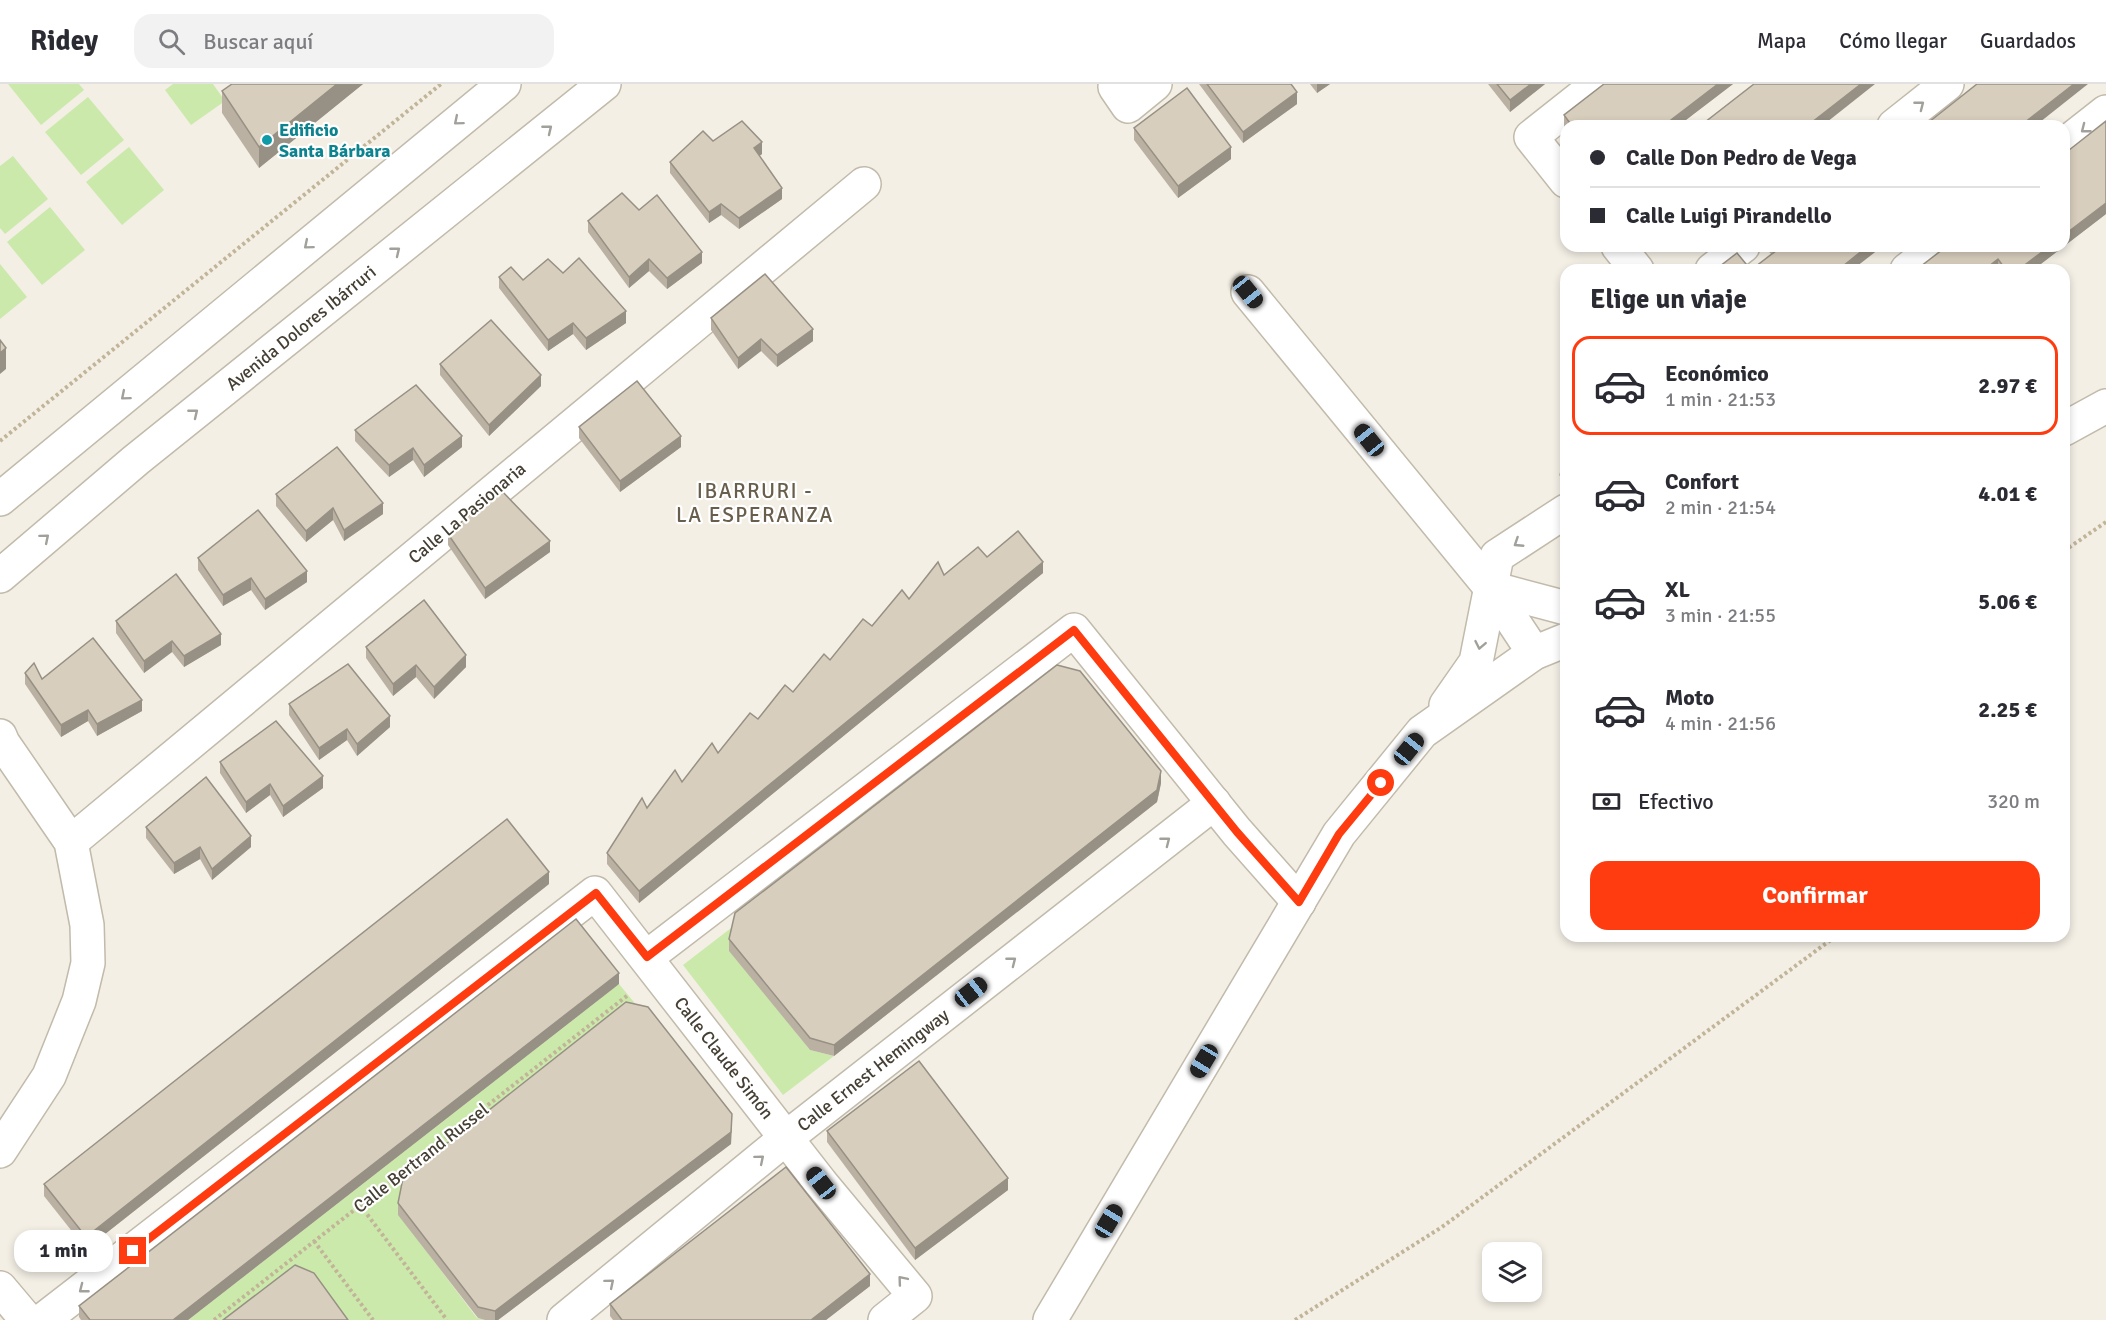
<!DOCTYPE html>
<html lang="es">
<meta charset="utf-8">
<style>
body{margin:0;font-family:Signika,sans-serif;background:#f2f2f3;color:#2b2b33;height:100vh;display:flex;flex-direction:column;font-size:22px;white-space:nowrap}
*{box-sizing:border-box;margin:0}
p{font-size:20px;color:#7c7c81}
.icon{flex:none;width:33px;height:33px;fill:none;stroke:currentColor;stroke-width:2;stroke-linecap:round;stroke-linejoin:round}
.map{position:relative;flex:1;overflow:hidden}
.details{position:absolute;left:1560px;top:180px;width:510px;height:678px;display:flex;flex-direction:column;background:#fff;border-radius:18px;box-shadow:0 3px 9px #0003}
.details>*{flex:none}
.hud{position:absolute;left:1560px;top:36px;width:510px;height:132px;border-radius:18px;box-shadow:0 3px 9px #0003;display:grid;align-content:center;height:132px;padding:0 30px;background:#fff}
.tools{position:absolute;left:1482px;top:1158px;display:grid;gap:12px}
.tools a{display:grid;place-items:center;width:60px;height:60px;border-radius:12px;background:#fff;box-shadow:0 3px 9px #0003;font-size:30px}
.end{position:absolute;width:27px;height:27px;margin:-14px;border:8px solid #ff3b10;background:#fff;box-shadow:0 0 0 3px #fff}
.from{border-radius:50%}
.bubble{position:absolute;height:42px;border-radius:18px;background:#fff;box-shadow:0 3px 9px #0003;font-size:20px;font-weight:700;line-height:42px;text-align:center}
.car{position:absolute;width:18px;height:36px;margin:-18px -9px;border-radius:8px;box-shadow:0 0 4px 2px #0007;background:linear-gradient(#222 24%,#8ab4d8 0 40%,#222 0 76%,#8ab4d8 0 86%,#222 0)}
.hud b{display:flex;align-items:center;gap:21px;height:57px;font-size:22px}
.hud b+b{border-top:2px solid #e1e1e2}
.hud i{width:15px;height:15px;background:#2b2b33}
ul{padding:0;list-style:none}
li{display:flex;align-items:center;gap:18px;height:99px;margin:0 12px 9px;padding:0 18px;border:3px solid transparent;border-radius:18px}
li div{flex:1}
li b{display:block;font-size:22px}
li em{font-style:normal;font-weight:700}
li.active{border-color:#ff3b10}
li>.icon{width:54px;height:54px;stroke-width:1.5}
h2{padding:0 30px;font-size:27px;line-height:72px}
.pay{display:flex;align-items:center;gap:15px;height:66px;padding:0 30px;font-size:22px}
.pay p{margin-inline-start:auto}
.action{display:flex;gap:12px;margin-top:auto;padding:12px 30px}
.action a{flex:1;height:69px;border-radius:18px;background:#ff3b10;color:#fff;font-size:24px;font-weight:700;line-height:69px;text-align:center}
header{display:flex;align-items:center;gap:36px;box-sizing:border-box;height:84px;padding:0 30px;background:#fff;border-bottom:2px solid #e1e1e2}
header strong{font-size:28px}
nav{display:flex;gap:33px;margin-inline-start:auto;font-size:21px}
.search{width:420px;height:54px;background:#f2f2f3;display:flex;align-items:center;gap:15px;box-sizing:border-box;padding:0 21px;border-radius:18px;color:#7c7c81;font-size:22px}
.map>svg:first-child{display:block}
</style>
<header>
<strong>Ridey</strong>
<div class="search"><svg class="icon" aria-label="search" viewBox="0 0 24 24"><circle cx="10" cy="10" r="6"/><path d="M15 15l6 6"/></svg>Buscar aquí</div>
<nav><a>Mapa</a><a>Cómo llegar</a><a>Guardados</a></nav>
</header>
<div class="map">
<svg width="2106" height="1236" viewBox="0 0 2106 1236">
<rect width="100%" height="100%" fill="#f3efe5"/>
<g fill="#cce9ac">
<path d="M8,0H79L84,6L41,41Z"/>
<path d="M173,0H213L225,17L191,41L165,6Z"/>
<path d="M88,13L124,56L81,91L45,48Z"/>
<path d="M129,63L164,106L122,141L86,98Z"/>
<path d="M13,72L48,115L5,150L0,144V82Z"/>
<path d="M50,123L85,166L42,201L7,158Z"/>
<path d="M0,180L27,213L0,235Z"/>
<path d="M735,841L730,867L810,966L834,972L783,1011L683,881Z"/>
<path d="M619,900L648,935L403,1106L399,1131L477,1234L485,1236H188Z"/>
</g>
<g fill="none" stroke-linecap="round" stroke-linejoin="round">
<g stroke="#c2baaa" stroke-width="36">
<g id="minor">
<path d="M1119,0L1115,3L1128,22L1155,0"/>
<path d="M1894,42L1947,0"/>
<path d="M2064,61L2106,28"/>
<path d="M1566,97L1531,53L1598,0"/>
<path d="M1618,162L1637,186"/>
<path d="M1712,186L1743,162"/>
<path d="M1907,186L1937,162"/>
<path d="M1248,208L1491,504L1534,569"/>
<path d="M2064,345L2106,322"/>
<path d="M0,415L504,0"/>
<path d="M0,492L136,376L604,0"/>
<path d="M1491,504L1566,524"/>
<path d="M1446,621L1476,578L1497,472L1566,427"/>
<path d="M0,652L3,659L71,758L87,841L88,879L79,917L49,992L0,1067"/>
<path d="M71,758L864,100"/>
<path d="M647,873L1074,546L1237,748L1299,818"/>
<path d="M0,1204L27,1236"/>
<path d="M43,1236L595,809L821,1099L915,1212L885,1236"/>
<path d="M564,1236L786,1054L1214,719"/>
<path d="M1050,1236L1339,750L1422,648L1534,569L1566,556"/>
</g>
</g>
<g stroke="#c1b498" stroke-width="4" stroke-dasharray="3 3" stroke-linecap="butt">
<path d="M0,357L441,0"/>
<path d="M1561,392L1566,373"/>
<path d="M2064,467L2106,438"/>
<path d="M360,1121L447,1236"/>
<path d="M314,1157L373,1236"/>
<path d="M214,1236L628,911"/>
<path d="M1295,1236L1442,1143L1836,852"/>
</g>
<use href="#minor" stroke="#fff" stroke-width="33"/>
</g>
<g fill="#bab1a3">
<path d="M363,0L259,84L222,29V7Z"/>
<path d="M1199,0H1291L1297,20L1243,59Z"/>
<path d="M1310,0H1330L1317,9Z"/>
<path d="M1488,0H1545L1510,28Z"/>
<path d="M1604,0H1733L1678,42H1566V45L1564,42V31Z"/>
<path d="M1134,44L1231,75L1178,114L1134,56Z"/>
<path d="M713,57L762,70L759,72L782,115L739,145L721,131L709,139L670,89V78Z"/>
<path d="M639,126L702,179L667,205L649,187L629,204L588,148V137Z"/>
<path d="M2106,130L2033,186H1916Z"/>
<path d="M1656,162H1669L1661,168Z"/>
<path d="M1764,162H1883L1771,170Z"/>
<path d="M563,189L626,239L586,266L573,250L548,267L499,204V193L523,196Z"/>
<path d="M711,234L813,257L777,283L761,267L738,285L711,246Z"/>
<path d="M440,280L541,302L489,352L440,291Z"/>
<path d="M579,343L681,363L620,408L579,354Z"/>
<path d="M355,346L462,363L424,393L413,376L389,393L355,357Z"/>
<path d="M276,410L383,430L344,457L333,436L306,458L276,422Z"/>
<path d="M448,450L550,468L485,515L448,461Z"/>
<path d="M987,473L1043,489L639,819L607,780V769L647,724L682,698L718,669L758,635L793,608L830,576L909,515L944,491Z"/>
<path d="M198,474L307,498L265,526L251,506L223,522L198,486Z"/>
<path d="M116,537L221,561L184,583L172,568L144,589L116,549Z"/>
<path d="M366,563L466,583L434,615L416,593L393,612L366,574Z"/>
<path d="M25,589L42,595L142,627L97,652L88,637L61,653L25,600Z"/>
<path d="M289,620L390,643L357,672L347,656L319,676L289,631Z"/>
<path d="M220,678L323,704L283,733L270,711L246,729L220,689Z"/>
<path d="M1161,699L1157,718L834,972L810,966L729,867V855Z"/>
<path d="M146,743L251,763L212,796L200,775L174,790L146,754Z"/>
<path d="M549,800L86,1165L44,1112V1100Z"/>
<path d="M619,900L188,1236H81L79,1233V1222Z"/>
<path d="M732,1042L731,1060L498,1236H485L478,1234L398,1131V1119Z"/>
<path d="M827,1047L1008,1106L915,1176L827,1058Z"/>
<path d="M870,1202L826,1236H613L610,1232V1220Z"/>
</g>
<g fill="#979084">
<path d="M337,0H363L259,84V63Z"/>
<path d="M1317,0H1330L1317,9Z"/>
<path d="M1531,0H1545L1510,28V16Z"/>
<path d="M1718,0H1733L1678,42H1663Z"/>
<path d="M1861,0H1875L1822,42H1807Z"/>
<path d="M2074,0H2088L2035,42H2020Z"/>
<path d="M1297,8V20L1243,59V48Z"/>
<path d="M762,58V70L754,76V64Z"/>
<path d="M1231,63V75L1178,114V102Z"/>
<path d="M782,104V115L739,145V134Z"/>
<path d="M2106,119V130L2033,186H2018L2050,162H2064V151Z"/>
<path d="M721,120V131L709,139V128Z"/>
<path d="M1661,162H1669L1661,168Z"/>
<path d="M1868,162H1883L1852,186H1838Z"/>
<path d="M702,168V179L667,205V194Z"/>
<path d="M649,175V187L629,204V193Z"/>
<path d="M1998,175V186H1984Z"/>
<path d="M626,227V239L586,266V254Z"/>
<path d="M573,239V250L548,267V256Z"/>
<path d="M813,245V257L777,283V271Z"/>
<path d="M761,255V267L738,285V274Z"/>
<path d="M6,264V285L0,290V269Z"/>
<path d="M541,291V302L489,352V341Z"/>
<path d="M462,352V363L424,393V381Z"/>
<path d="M681,352V363L620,408V397Z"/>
<path d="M413,364V376L389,393V381Z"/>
<path d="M383,419V430L344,457V446Z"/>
<path d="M333,424V436L306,458V447Z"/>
<path d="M550,457V468L485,515V504Z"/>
<path d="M1043,478V489L639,819V807Z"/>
<path d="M307,487V498L265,526V515Z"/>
<path d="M251,494V506L223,522V511Z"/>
<path d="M221,550V561L184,583V572Z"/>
<path d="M172,557V568L144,589V577Z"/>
<path d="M466,571V583L434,615V603Z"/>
<path d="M416,581V593L393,612V600Z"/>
<path d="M142,616V627L97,652V640Z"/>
<path d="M88,626V637L61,653V641Z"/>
<path d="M390,632V643L357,672V660Z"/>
<path d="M347,645V656L319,676V664Z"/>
<path d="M1161,687V699L1157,718L834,972V961Z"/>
<path d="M323,692V704L283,733V722Z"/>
<path d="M270,700V711L246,729V718Z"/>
<path d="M251,752V763L212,796V785Z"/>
<path d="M200,763V775L174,790V779Z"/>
<path d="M549,788V800L86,1165V1153Z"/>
<path d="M619,889V900L188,1236H173Z"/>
<path d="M732,1030L731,1060L498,1236H495V1227Z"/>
<path d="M1008,1094V1106L915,1176V1164Z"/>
<path d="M870,1190V1202L826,1236H811Z"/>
</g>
<g fill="#d8cebd" stroke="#979084" stroke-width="1.5">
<path d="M232,0H337L259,63L222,7Z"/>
<path d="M1207,0H1291L1297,8L1243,48Z"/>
<path d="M1497,0H1531L1510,16Z"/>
<path d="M1604,0H1718L1663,42H1572L1564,31Z"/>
<path d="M1754,0H1861L1807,42H1700Z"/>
<path d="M1977,0H2074L2020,42H1924Z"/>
<path d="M1187,4L1231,63L1178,102L1134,44Z"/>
<path d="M742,37L762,58L754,64L782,104L739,134L721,120L709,128L670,78L703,47L713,57Z"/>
<path d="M2106,37V119L2064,151V70Z"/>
<path d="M622,109L639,126L657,111L702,168L667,194L649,175L629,193L588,137Z"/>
<path d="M1774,162H1868L1838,186H1751L1777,166Z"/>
<path d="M1947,162H2050L2018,186H2006L1998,175L1984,186H1916Z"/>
<path d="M1737,169L1751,186H1715Z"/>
<path d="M579,174L626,227L586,254L573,239L548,256L499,193L511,183L523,196L548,175L563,189Z"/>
<path d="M765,190L813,245L777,271L761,255L738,274L711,234Z"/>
<path d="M491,236L541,291L489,341L440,280Z"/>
<path d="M0,256L6,264L0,269Z"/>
<path d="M637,297L681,352L620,397L579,343Z"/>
<path d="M416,301L462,352L424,381L413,364L389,381L355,346Z"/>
<path d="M337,363L383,419L344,446L333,424L306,447L276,410Z"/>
<path d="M499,404L550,457L485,504L448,450Z"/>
<path d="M258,426L307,487L265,515L251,494L223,511L198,474Z"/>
<path d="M1018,447L1043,478L639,807L607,769L642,714L647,724L675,686L682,698L712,659L718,669L750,629L758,635L785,601L793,608L824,570L830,576L863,535L872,542L902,506L909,515L938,478L944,491L978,463L987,473Z"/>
<path d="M176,490L221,550L184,572L172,557L144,577L116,537Z"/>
<path d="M424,516L466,571L434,603L416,581L393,600L366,563Z"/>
<path d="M93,554L142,616L97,640L88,626L61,641L25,589L34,579L42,595Z"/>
<path d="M348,580L390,632L357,660L347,645L319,664L289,620Z"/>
<path d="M1057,581L1080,587L1161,687L1157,706L834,961L810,954L729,855L735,829Z"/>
<path d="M276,637L323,692L283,722L270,700L246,718L220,678Z"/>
<path d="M206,693L251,752L212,785L200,763L174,779L146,743Z"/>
<path d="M507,735L549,788L86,1153L44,1100Z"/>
<path d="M576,835L619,889L173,1236H90L79,1222Z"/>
<path d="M626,918L648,923L732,1030L731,1048L495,1227L478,1223L398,1119L403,1094Z"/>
<path d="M919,977L1008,1094L915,1164L827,1047Z"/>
<path d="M786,1083L870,1190L811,1236H622L610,1220Z"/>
<path d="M295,1181L314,1189L348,1236H223Z"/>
</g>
<defs><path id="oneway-chevron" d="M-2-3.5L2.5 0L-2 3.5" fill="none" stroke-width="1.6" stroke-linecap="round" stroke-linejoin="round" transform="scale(1.5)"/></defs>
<g stroke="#a2a09a">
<use href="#oneway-chevron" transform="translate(1920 21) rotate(-38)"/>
<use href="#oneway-chevron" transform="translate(458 37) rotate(140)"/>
<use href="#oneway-chevron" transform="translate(548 45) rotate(-39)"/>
<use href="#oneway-chevron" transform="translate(2085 45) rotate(142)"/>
<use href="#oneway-chevron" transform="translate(308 161) rotate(140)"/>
<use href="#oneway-chevron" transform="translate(396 167) rotate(-39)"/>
<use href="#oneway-chevron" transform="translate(125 312) rotate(140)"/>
<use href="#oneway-chevron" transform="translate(194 329) rotate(-39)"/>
<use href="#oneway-chevron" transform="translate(45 454) rotate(-40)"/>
<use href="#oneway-chevron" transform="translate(1518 459) rotate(147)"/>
<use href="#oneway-chevron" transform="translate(1480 561) rotate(101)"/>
<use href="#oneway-chevron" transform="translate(1166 757) rotate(-38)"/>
<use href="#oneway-chevron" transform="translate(1012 877) rotate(-38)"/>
<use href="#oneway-chevron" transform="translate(760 1075) rotate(-40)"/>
<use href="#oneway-chevron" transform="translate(902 1196) rotate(-130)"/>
<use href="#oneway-chevron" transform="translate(610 1199) rotate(-40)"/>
<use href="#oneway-chevron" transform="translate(83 1205) rotate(142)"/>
</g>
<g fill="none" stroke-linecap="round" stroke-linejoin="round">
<path stroke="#ff3b10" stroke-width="8" d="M133,1167L596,809L647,873L1074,546L1237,748L1299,818L1339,750L1381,699"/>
</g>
<circle fill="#0f9aa8" stroke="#fff" stroke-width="2" cx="267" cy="56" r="6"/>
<g text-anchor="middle" stroke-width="4.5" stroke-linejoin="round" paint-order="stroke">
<g font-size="18" font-weight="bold" fill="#0d838f" stroke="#fff" text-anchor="start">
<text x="279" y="52">Edificio<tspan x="279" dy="21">Santa Bárbara</tspan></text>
</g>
<g font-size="18" fill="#464034" stroke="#fff">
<text transform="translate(301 244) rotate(-39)" y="6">Avenida Dolores Ibárruri</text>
<text transform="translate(467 429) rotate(-40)" y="6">Calle La Pasionaria</text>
<text transform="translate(724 974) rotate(52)" y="6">Calle Claude Simón</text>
<text transform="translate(873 986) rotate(-38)" y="6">Calle Ernest Hemingway</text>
<text transform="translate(421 1074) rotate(-38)" y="6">Calle Bertrand Russel</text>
</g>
<g font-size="21" letter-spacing="1.5" fill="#695e4b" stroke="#fff">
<text x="755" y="414">IBARRURI -<tspan x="755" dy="24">LA ESPERANZA</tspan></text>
</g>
</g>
</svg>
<div class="tools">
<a><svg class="icon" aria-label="layers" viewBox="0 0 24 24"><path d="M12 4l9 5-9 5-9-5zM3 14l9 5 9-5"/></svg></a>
</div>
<i class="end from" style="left:1381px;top:699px"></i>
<i class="end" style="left:133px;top:1167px"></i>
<div class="bubble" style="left:14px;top:1146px;width:99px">1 min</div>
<i class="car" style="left:1248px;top:208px;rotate:141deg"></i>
<i class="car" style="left:1369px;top:356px;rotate:321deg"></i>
<i class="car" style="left:1409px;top:665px;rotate:39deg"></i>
<i class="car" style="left:971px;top:908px;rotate:52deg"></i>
<i class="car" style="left:1204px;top:977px;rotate:211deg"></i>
<i class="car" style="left:821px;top:1099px;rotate:322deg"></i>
<i class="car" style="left:1109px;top:1137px;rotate:31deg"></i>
<div class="hud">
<b><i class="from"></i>Calle Don Pedro de Vega</b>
<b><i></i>Calle Luigi Pirandello</b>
</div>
<section class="details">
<h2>Elige un viaje</h2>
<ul>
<li class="active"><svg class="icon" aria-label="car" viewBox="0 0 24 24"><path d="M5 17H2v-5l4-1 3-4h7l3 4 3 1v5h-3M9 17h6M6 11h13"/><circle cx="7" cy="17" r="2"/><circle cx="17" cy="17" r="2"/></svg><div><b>Económico</b><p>1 min · 21:53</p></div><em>2.97 €</em></li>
<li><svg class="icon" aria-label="car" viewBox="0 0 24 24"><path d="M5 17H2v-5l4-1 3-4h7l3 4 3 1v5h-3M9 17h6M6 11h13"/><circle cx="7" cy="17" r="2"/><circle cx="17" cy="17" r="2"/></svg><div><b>Confort</b><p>2 min · 21:54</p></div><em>4.01 €</em></li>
<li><svg class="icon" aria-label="car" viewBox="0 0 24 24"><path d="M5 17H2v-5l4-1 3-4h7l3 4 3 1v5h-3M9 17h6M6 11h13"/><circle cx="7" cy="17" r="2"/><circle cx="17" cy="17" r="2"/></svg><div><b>XL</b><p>3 min · 21:55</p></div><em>5.06 €</em></li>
<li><svg class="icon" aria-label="car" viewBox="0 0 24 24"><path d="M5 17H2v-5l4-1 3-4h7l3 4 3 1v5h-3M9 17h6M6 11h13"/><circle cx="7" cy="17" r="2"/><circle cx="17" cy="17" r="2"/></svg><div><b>Moto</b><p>4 min · 21:56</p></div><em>2.25 €</em></li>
</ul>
<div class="pay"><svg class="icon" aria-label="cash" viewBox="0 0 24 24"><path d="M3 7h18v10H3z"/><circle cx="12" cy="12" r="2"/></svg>Efectivo<p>320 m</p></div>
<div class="action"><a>Confirmar</a></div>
</section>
</div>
